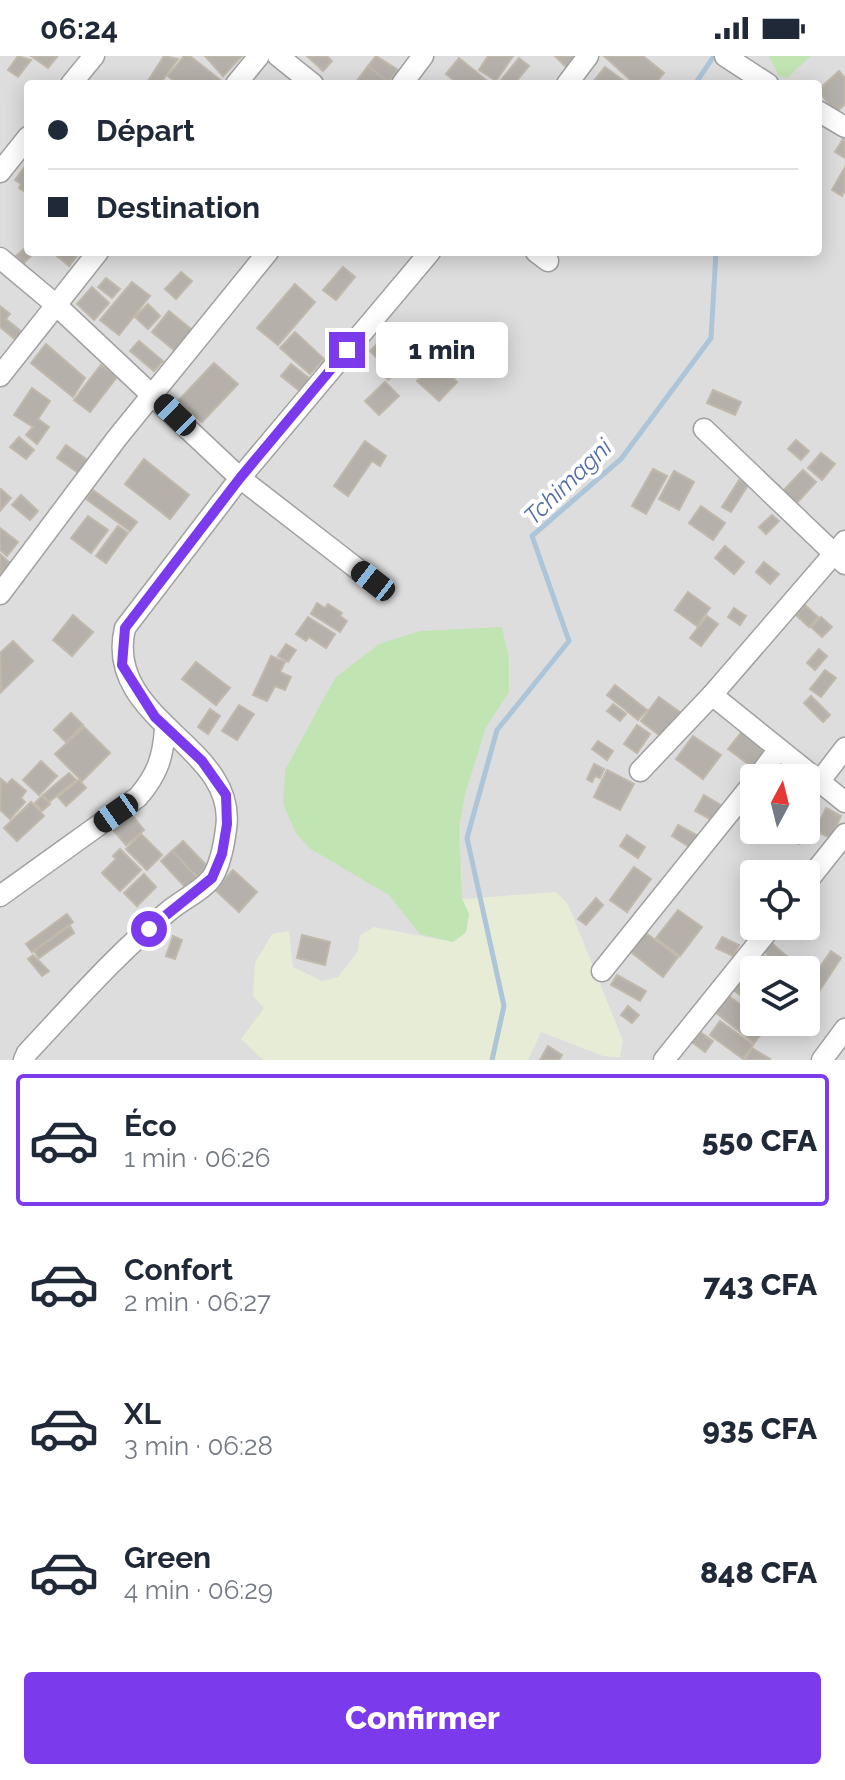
<!DOCTYPE html>
<html lang="fr">
<meta charset="utf-8">
<style>
body{margin:0;font-family:Raleway,sans-serif;background:#f2f2f3;color:#1f2937;height:100vh;display:flex;flex-direction:column;font-size:30px;white-space:nowrap}
*{box-sizing:border-box;margin:0}
p{font-size:26px;color:#747a83}
.icon{flex:none;width:44px;height:44px;fill:none;stroke:currentColor;stroke-width:2;stroke-linecap:round;stroke-linejoin:round}
.map{position:relative;height:1004px;overflow:hidden}
.drawer{display:flex;flex-direction:column;background:#fff;flex:1}
.drawer>*{flex:none}
.top-card{position:absolute;left:24px;top:24px;width:798px;height:176px;border-radius:8px;box-shadow:0 4px 20px #0003;display:grid;align-content:center;height:176px;padding:0 24px;background:#fff}
.needle{width:52px;rotate:7deg}
.fabs{position:absolute;left:740px;top:708px;display:grid;gap:16px}
.fabs a{display:grid;place-items:center;width:80px;height:80px;border-radius:8px;background:#fff;box-shadow:0 4px 20px #0003;font-size:40px}
.end{position:absolute;width:36px;height:36px;margin:-18px;border:10px solid #7c3aed;background:#fff;box-shadow:0 0 0 4px #fff}
.from{border-radius:50%}
.bubble{position:absolute;height:56px;border-radius:8px;background:#fff;box-shadow:0 4px 20px #0003;font-size:26px;font-weight:800;line-height:56px;text-align:center}
.car{position:absolute;width:24px;height:48px;margin:-24px -12px;border-radius:10px;box-shadow:0 0 6px 2px #0007;background:linear-gradient(#222 24%,#8ab4d8 0 40%,#222 0 76%,#8ab4d8 0 86%,#222 0)}
.top-card b{display:flex;align-items:center;gap:28px;height:76px;font-size:30px}
.top-card b+b{border-top:2px solid #e0e1e3}
.top-card i{width:20px;height:20px;background:#1f2937}
ul{padding:14px 0 0;list-style:none}
li{display:flex;align-items:center;gap:24px;height:132px;margin:0 16px 12px;padding:0 8px;border:4px solid transparent;border-radius:8px}
li div{flex:1}
li b{display:block;font-size:30px}
li em{font-style:normal;font-weight:800}
li.current{border-color:#7c3aed}
li>.icon{width:72px;height:72px;stroke-width:1.5}
.cta{display:flex;gap:16px;margin-top:auto;padding:16px 24px}
.cta a{flex:1;height:92px;border-radius:8px;background:#7c3aed;color:#fff;font-size:32px;font-weight:800;line-height:92px;text-align:center}
.status{display:flex;justify-content:space-between;align-items:center;height:56px;padding:0 40px;background:#fff;direction:ltr}
.status svg{height:22px;fill:currentColor}
.map>svg:first-child{display:block}
</style>
<div class="status"><b>06:24</b><svg viewBox="0 0 49 12"><path d="M0 12V9h3v3zM5 12V6h3v6zM10 12V3h3v9zM15 12V0h3v12zM26 1h20v11H26zM47 4h2v5h-2z"/></svg></div>
<div class="map">
<svg width="845" height="1004" viewBox="0 0 845 1004">
<rect width="100%" height="100%" fill="#efeee7"/>
<path fill="#dedddd" fill-rule="evenodd" d="M0,0H845V1004H0ZM28,28H818V196H28ZM754,722H806V774H754ZM754,818H806V870H754ZM754,914H806V966H754Z"/>
<path fill="#e6ecd5" d="M556,836L568,848L623,985L620,1001L603,1000L541,976L528,1004H263L241,983L264,952L253,940L255,907L272,878L289,875L293,911L322,925L338,921L358,895L360,879L374,871L453,886L466,876L469,858L462,843Z"/>
<g fill="#c1e4b3">
<path d="M769,0H811L787,22L779,20Z"/>
<path d="M502,571L509,603V636L486,671L465,738L459,773L462,843L469,858L466,876L453,886L420,878L389,839L309,792L296,777L283,748L285,714L335,622L379,588L420,575Z"/>
</g>
<g fill="none" stroke-linecap="round" stroke-linejoin="round">
<g stroke="#acc5d8" stroke-width="5">
<path d="M695,28L714,0"/>
<path d="M492,1004L504,950L467,782L497,674L569,585L532,480L621,403L711,282L716,196"/>
</g>
</g>
<g fill="#b5b1aa" stroke="#c0b8ab" stroke-width="2">
<path d="M18,0L31,4L18,21L8,14Z"/>
<path d="M31,0H55L57,1L48,12Z"/>
<path d="M164,0L178,3L160,28H146Z"/>
<path d="M184,0H190L224,27L178,28L168,20Z"/>
<path d="M205,0H242L223,20Z"/>
<path d="M307,0H327L332,5L323,15Z"/>
<path d="M376,0L398,14L388,26L368,10Z"/>
<path d="M488,0H513L496,25L479,14Z"/>
<path d="M555,0H581L568,13Z"/>
<path d="M604,0H643L664,17L655,28H635Z"/>
<path d="M459,2L486,24L483,28H459L446,18Z"/>
<path d="M519,2L529,10L514,28H506L501,24Z"/>
<path d="M368,10L388,26L387,28L356,26Z"/>
<path d="M605,11L628,28L593,26Z"/>
<path d="M839,15L845,22V48L836,57L818,34Z"/>
<path d="M843,83L845,85V102L835,96Z"/>
<path d="M28,106V138L19,132L21,128L15,124Z"/>
<path d="M845,111V134L842,140L832,134Z"/>
<path d="M28,189V196H35L23,208L16,200Z"/>
<path d="M52,196H78L79,197L69,210Z"/>
<path d="M343,211L355,221L336,244L323,234Z"/>
<path d="M181,216L192,225L176,243L165,233Z"/>
<path d="M106,222L120,233L112,242L98,231Z"/>
<path d="M132,226L150,240L119,279L100,264Z"/>
<path d="M295,228L315,246L278,289L257,272Z"/>
<path d="M92,231L109,247L94,264L77,248Z"/>
<path d="M148,248L160,260L148,273L135,261Z"/>
<path d="M0,250L10,258L6,263L28,281L22,289L0,271Z"/>
<path d="M169,255L197,278L180,299L152,276Z"/>
<path d="M396,269L422,294L388,324L378,314L383,308L370,295Z"/>
<path d="M295,276L324,303L310,318L280,292Z"/>
<path d="M139,285L163,305L154,315L130,295Z"/>
<path d="M46,288L85,322L73,341L31,307Z"/>
<path d="M434,306L457,326L439,345L417,325Z"/>
<path d="M214,307L238,328L202,366L178,345Z"/>
<path d="M291,308L310,323L300,335L281,320Z"/>
<path d="M101,309L117,321L90,356L74,344Z"/>
<path d="M385,326L399,340L379,359L365,345Z"/>
<path d="M32,332L50,345L38,363L49,371L37,388L26,379L33,371L14,359Z"/>
<path d="M713,334L741,346L735,359L707,347Z"/>
<path d="M19,381L34,394L26,403L10,391Z"/>
<path d="M796,384L809,395L801,404L788,393Z"/>
<path d="M365,385L386,400L380,410L372,405L348,440L334,430Z"/>
<path d="M66,389L89,405L80,418L57,402Z"/>
<path d="M821,397L835,408L822,424L808,412Z"/>
<path d="M144,403L189,439L170,463L125,428Z"/>
<path d="M653,413L667,420L646,458L632,450Z"/>
<path d="M803,414L816,426L794,450L780,438Z"/>
<path d="M674,415L694,426L679,454L659,443Z"/>
<path d="M739,424L748,429L731,456L722,451Z"/>
<path d="M1,433L11,442L0,455V435Z"/>
<path d="M93,434L137,466L130,475L86,443Z"/>
<path d="M21,439L38,455L30,464L12,449Z"/>
<path d="M701,450L725,467L713,484L689,467Z"/>
<path d="M772,459L779,465L766,478L759,471Z"/>
<path d="M88,460L108,474L91,497L71,482Z"/>
<path d="M118,470L128,477L106,507L96,500Z"/>
<path d="M0,472L18,486L7,500L0,494Z"/>
<path d="M725,490L744,506L734,518L715,502Z"/>
<path d="M0,498L10,507L0,518Z"/>
<path d="M764,506L779,518L770,528L756,516Z"/>
<path d="M688,536L710,552L697,570L675,554Z"/>
<path d="M317,547L325,552L328,548L342,557L340,560L347,565L340,576L311,558Z"/>
<path d="M805,549L818,561L809,571L796,559Z"/>
<path d="M734,552L746,560L740,569L728,561Z"/>
<path d="M73,559L93,576L72,600L53,584Z"/>
<path d="M707,560L718,568L701,590L690,582Z"/>
<path d="M308,561L335,578L326,592L309,581L306,585L296,578Z"/>
<path d="M821,561L832,571L822,581L811,571Z"/>
<path d="M13,585L33,605L1,636L0,597Z"/>
<path d="M286,588L296,594L288,606L278,600Z"/>
<path d="M819,593L827,600L815,614L807,607Z"/>
<path d="M271,600L285,606L280,616L291,621L285,634L275,630L267,645L253,639Z"/>
<path d="M196,606L230,632L216,649L182,623Z"/>
<path d="M825,614L836,622L821,641L810,633Z"/>
<path d="M615,629L647,654L638,664L607,639Z"/>
<path d="M811,640L830,659L823,666L804,647Z"/>
<path d="M659,641L681,657L663,682L641,665Z"/>
<path d="M613,648L626,658L620,665L607,655Z"/>
<path d="M239,649L254,658L237,684L222,675Z"/>
<path d="M210,653L220,660L208,678L198,671Z"/>
<path d="M71,657L83,669L66,686L54,674Z"/>
<path d="M637,669L650,678L637,697L624,688Z"/>
<path d="M84,671L110,697L82,725L55,698Z"/>
<path d="M744,673L770,694L755,713L728,693Z"/>
<path d="M693,680L721,699L703,723L676,703Z"/>
<path d="M598,685L613,695L607,704L592,693Z"/>
<path d="M41,705L57,720L39,739L23,724Z"/>
<path d="M594,708L604,713L600,722L595,720L592,726L587,723Z"/>
<path d="M607,714L634,728L620,754L594,741Z"/>
<path d="M69,717L76,724L49,746L43,739Z"/>
<path d="M1,723L7,728L12,723L26,735L21,742L25,746L10,763L0,754Z"/>
<path d="M79,724L86,732L66,750L58,741Z"/>
<path d="M704,739L721,749L712,764L695,755Z"/>
<path d="M42,740L50,748L42,755L35,747Z"/>
<path d="M31,746L44,760L17,785L4,772Z"/>
<path d="M806,752L817,759L799,788L779,776L806,774Z"/>
<path d="M826,752L841,760L831,782L815,775Z"/>
<path d="M131,758L144,774L126,789L113,774Z"/>
<path d="M678,769L698,780L691,792L672,780Z"/>
<path d="M141,778L162,799L147,814L126,793Z"/>
<path d="M627,779L645,791L638,802L620,790Z"/>
<path d="M183,785L208,811L197,821L172,795Z"/>
<path d="M120,793L141,814L120,835L102,817L116,803L113,800Z"/>
<path d="M172,795L197,821L186,832L161,805Z"/>
<path d="M634,811L651,823L627,856L610,844Z"/>
<path d="M233,814L257,836L239,856L215,834Z"/>
<path d="M144,818L156,831L137,850L124,837Z"/>
<path d="M596,842L603,849L586,869L578,863Z"/>
<path d="M678,854L702,871L680,900L656,882Z"/>
<path d="M67,858L73,866L32,896L26,888Z"/>
<path d="M70,870L74,877L39,902L34,895Z"/>
<path d="M646,877L678,901L663,921L631,896Z"/>
<path d="M302,879L330,886L325,909L297,902Z"/>
<path d="M173,880L182,884L175,903L166,900Z"/>
<path d="M722,881L739,889L733,900L716,892Z"/>
<path d="M769,885L803,914H786L762,894Z"/>
<path d="M831,895L841,902L816,940L806,931Z"/>
<path d="M759,896L782,914H754V938L748,945L731,932Z"/>
<path d="M33,899L49,915L42,920L28,903Z"/>
<path d="M617,919L646,935L640,945L611,929Z"/>
<path d="M728,939L754,960V966L767,971L754,987L715,956Z"/>
<path d="M628,950L639,959L632,967L621,959Z"/>
<path d="M720,965L753,989L743,1003L710,979Z"/>
<path d="M700,976L713,985L705,996L692,986Z"/>
<path d="M548,990L562,999L559,1004H540Z"/>
<path d="M752,992L770,1003L769,1004H745Z"/>
</g>
<g fill="none" stroke-linecap="round" stroke-linejoin="round">
<g stroke="#a1a1a1" stroke-width="23">
<g id="minor">
<path d="M278,0L313,28"/>
<path d="M725,0L768,28"/>
<path d="M71,28L94,0"/>
<path d="M236,28L259,0"/>
<path d="M402,28L423,0"/>
<path d="M567,28L588,0"/>
<path d="M818,55L845,71"/>
<path d="M0,116L28,81"/>
<path d="M536,196L548,205"/>
<path d="M0,202L55,248L240,422L373,525"/>
<path d="M0,320L98,196"/>
<path d="M704,373L845,508"/>
<path d="M0,538L117,382L268,196"/>
<path d="M712,639L845,746"/>
<path d="M640,715L712,639L845,485"/>
<path d="M757,722L778,694"/>
<path d="M819,726L845,692"/>
<path d="M806,827L845,778"/>
<path d="M0,840L138,741C157,719 163,702 165,673"/>
<path d="M602,915L754,726"/>
<path d="M24,1004L27,997C73,948 118,896 170,854C183,843 204,834 213,820C221,806 224,789 226,773C239,690 103,664 125,572L240,422L430,196"/>
<path d="M664,1004L772,870"/>
<path d="M822,1004L845,973"/>
</g>
</g>
<use href="#minor" stroke="#fff" stroke-width="20"/>
</g>
<g fill="none" stroke-linecap="round" stroke-linejoin="round">
<path stroke="#7c3aed" stroke-width="10" d="M149,873L212,822L222,798L227,768L226,739L202,705L155,661L122,609L125,572L240,422L347,294"/>
</g>
<g text-anchor="middle" stroke-width="8" stroke-linejoin="round" paint-order="stroke">
<g font-size="24" font-style="italic" fill="#556da6" stroke="#fff">
<text transform="translate(568 426) rotate(-44)" y="8">Tchimagni</text>
</g>
</g>
</svg>
<div class="fabs">
<a><svg class="needle" viewBox="-14 -14 28 28"><path d="M0-13l5 13h-10z" fill="#e53935"/><path d="M0 13l5-13h-10z" fill="#747a83"/></svg></a>
<a><svg class="icon" aria-label="locate" viewBox="0 0 24 24"><circle cx="12" cy="12" r="6"/><path d="M12 2v4M12 18v4M2 12h4M18 12h4"/></svg></a>
<a><svg class="icon" aria-label="layers" viewBox="0 0 24 24"><path d="M12 4l9 5-9 5-9-5zM3 14l9 5 9-5"/></svg></a>
</div>
<i class="end from" style="left:149px;top:873px"></i>
<i class="end" style="left:347px;top:294px"></i>
<div class="bubble" style="left:376px;top:266px;width:132px">1 min</div>
<i class="car" style="left:175px;top:359px;rotate:314deg"></i>
<i class="car" style="left:373px;top:525px;rotate:308deg"></i>
<i class="car" style="left:116px;top:757px;rotate:235deg"></i>
<div class="top-card">
<b><i class="from"></i>Départ</b>
<b><i></i>Destination</b>
</div>
</div>
<section class="drawer">
<ul>
<li class="current"><svg class="icon" aria-label="car" viewBox="0 0 24 24"><path d="M5 17H2v-5l4-1 3-4h7l3 4 3 1v5h-3M9 17h6M6 11h13"/><circle cx="7" cy="17" r="2"/><circle cx="17" cy="17" r="2"/></svg><div><b>Éco</b><p>1 min · 06:26</p></div><em>550 CFA</em></li>
<li><svg class="icon" aria-label="car" viewBox="0 0 24 24"><path d="M5 17H2v-5l4-1 3-4h7l3 4 3 1v5h-3M9 17h6M6 11h13"/><circle cx="7" cy="17" r="2"/><circle cx="17" cy="17" r="2"/></svg><div><b>Confort</b><p>2 min · 06:27</p></div><em>743 CFA</em></li>
<li><svg class="icon" aria-label="car" viewBox="0 0 24 24"><path d="M5 17H2v-5l4-1 3-4h7l3 4 3 1v5h-3M9 17h6M6 11h13"/><circle cx="7" cy="17" r="2"/><circle cx="17" cy="17" r="2"/></svg><div><b>XL</b><p>3 min · 06:28</p></div><em>935 CFA</em></li>
<li><svg class="icon" aria-label="car" viewBox="0 0 24 24"><path d="M5 17H2v-5l4-1 3-4h7l3 4 3 1v5h-3M9 17h6M6 11h13"/><circle cx="7" cy="17" r="2"/><circle cx="17" cy="17" r="2"/></svg><div><b>Green</b><p>4 min · 06:29</p></div><em>848 CFA</em></li>
</ul>
<div class="cta"><a>Confirmer</a></div>
</section>
